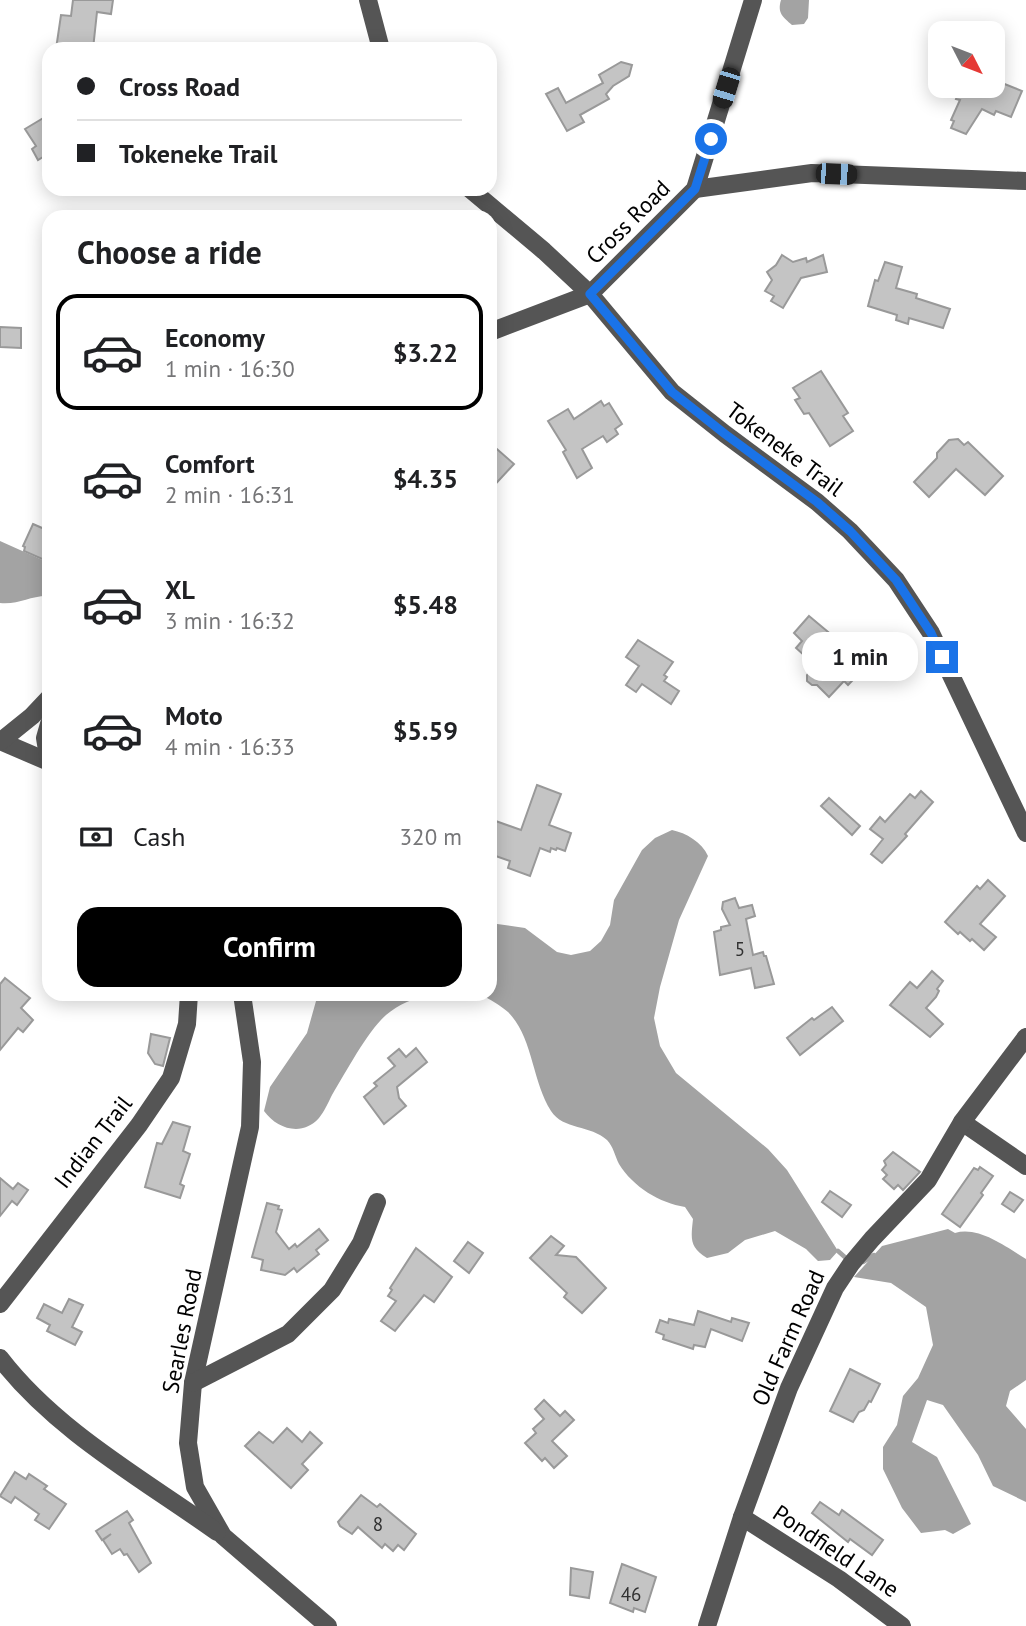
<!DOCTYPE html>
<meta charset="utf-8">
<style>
body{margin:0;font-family:"PT Sans",sans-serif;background:#f2f2f2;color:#202124;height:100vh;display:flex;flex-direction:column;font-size:26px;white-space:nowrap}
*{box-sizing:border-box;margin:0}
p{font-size:23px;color:#757577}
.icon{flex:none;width:38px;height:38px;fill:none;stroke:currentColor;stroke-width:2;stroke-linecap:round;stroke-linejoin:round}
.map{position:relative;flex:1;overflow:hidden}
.drawer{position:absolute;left:42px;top:210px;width:455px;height:791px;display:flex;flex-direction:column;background:#fff;border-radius:21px;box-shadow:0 4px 18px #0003}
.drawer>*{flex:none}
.hud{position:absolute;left:42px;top:42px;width:455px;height:154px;border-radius:21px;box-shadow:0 4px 18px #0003;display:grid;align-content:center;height:154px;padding:0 35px;background:#fff}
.needle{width:46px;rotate:132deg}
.buttons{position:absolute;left:928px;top:21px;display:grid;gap:14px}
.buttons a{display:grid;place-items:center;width:77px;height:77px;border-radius:14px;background:#fff;box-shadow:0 4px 18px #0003;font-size:35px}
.end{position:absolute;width:32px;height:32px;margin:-16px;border:9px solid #1a73e8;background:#fff;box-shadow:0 0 0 4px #fff}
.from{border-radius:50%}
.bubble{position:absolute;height:49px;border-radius:21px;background:#fff;box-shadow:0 4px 18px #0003;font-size:23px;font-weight:700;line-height:49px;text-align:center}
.car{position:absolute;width:21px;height:42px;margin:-21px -10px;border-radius:9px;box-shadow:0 0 5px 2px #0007;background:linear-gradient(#222 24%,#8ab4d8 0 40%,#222 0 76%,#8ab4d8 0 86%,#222 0)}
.hud b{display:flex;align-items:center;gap:24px;height:66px;font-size:26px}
.hud b+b{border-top:2px solid #e0e0e0}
.hud i{width:18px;height:18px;background:#202124}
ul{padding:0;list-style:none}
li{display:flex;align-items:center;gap:21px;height:116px;margin:0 14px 10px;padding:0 21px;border:4px solid transparent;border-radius:21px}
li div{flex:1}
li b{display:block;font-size:26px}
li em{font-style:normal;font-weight:700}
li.current{border-color:#000}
li>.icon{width:63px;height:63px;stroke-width:1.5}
h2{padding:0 35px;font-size:32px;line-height:84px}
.pay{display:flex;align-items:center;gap:18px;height:77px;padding:0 35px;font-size:26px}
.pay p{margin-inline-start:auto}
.primary-button{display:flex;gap:14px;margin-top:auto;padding:14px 35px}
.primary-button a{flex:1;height:80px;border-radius:21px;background:#000;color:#fff;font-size:28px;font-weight:700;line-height:80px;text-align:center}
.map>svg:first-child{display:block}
</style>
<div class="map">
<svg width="1026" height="1626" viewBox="0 0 1026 1626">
<rect width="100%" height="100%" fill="#fff"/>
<g fill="#a3a3a3">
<path d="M781,0H809L808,18L804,24L792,25C783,17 777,13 781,0Z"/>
<path d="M0,541L49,563V596C31,595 19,605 0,603Z"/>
<path d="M672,830C686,833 702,842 708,856L679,920L660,987L654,1018L660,1046L676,1073L768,1149L787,1170L838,1251L830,1260L818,1261L806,1249L775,1231L745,1240L728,1253L707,1258C689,1247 691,1238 693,1219L685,1207C660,1203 633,1187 619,1164C615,1156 613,1146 607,1140C591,1125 563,1130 551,1111C532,1081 533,1037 508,1012C500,1005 489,999 480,994H490V923L525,928L557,952L571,955L590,951L601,941L610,925L614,900L642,850L655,838Z"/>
<path d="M318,994H429C413,999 399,1004 386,1015C367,1032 346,1072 332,1095C328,1103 324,1112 319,1118C302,1137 277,1129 264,1111L270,1087L307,1033Z"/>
<path d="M948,1229L955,1233C979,1226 1006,1247 1026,1259V1380L1010,1391L1006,1406L1026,1429V1502L993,1486L978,1455L943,1405L927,1400L912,1442L937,1457L971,1524L953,1534L945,1530L921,1533L902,1508L883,1469V1447L897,1425L903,1396L918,1378L933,1345L926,1307L891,1283L854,1277L882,1246Z"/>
</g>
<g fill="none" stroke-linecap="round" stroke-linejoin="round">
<g stroke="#a3a3a3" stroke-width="4.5">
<path d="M838,1251L847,1259"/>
<path d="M863,1262L874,1255"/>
</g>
</g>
<g fill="#c4c4c4" stroke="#999" stroke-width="2">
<path d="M73,0H113L111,14L97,12L93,49H56L61,15L71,16Z"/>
<path d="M621,62L632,65L629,76L613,86L606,94L609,99L580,115L584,122L567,131L546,94L558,88L566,103L603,83L599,75Z"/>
<path d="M992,79L1022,91L1011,117L996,111L994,115L982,109L966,134L951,128L954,121L951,120L960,100L956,99L961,86L974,91L976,86H992Z"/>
<path d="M45,117L49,123V166L43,157L38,160L32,149L36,146L25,129Z"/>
<path d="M782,255L793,262L806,258L807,262L823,255L827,272L801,278L783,308L771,301L774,296L765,291L772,280L767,272L776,265Z"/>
<path d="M885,262L902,267L896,288L917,294L916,298L950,309L943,328L909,318L908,324L896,320L897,315L868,306L875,280L878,281Z"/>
<path d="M0,327L21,328V348L0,347Z"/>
<path d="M821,371L848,413L843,416L853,431L830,446L809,413L804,414L795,400L800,398L793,388Z"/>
<path d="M601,401L604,406L609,403L622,424L615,429L618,434L607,442L603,436L582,449L592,468L577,478L563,452L566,450L548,421L568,409L574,419Z"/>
<path d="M958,439L964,445L968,442L1003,476L985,495L956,469L929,497L914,482L937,458V453L949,440Z"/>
<path d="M490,443L514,464L490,490Z"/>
<path d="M33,524L49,531V562L24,551L25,547L23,546Z"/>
<path d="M809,616L852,652L856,648L858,649L871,661L848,685L844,681L829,697L817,685H812L807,681V675L815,665L796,648L802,641L794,633Z"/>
<path d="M638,640L673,662L664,675L667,677L664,681L679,691L671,704L642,684L636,692L626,685L639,666L626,657Z"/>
<path d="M537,785L561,794L549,825L571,833L565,851L557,848L556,850L551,848L550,852L540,848L530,876L508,868L510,861L490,854V819L521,830Z"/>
<path d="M921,791L933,802L905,834L907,836L882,863L871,854L883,839L870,829L880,817L885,822L910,794L915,798Z"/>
<path d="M829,798L860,826L852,835L821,806Z"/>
<path d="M988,880L1005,896L980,924L996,937L984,950L972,939L970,941L960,932L958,934L945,922L977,886L980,889Z"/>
<path d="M735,898L739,908L752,905L755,916L746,919L753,955L763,952L764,956H766L774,984L755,988L751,968L720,975L714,932L721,930V927L730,925L722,909L723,902Z"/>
<path d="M932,971L943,981L937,989L939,991L936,997L926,1008L943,1024L930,1037L890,1005L910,982L917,988Z"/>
<path d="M5,978L30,998L21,1008L33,1020L23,1032L18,1028L0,1050V984Z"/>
<path d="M832,1007L843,1021L800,1055L787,1038L812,1018L814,1020Z"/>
<path d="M151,1034L170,1038L163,1066L155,1064L148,1053Z"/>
<path d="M416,1048L427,1062L397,1087L399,1098L406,1106L384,1124L364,1097L377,1086L374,1083L395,1066L388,1058L399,1049L406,1057Z"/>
<path d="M173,1122L190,1127L183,1151L190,1154L180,1184L184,1186L180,1198L145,1187L157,1143L162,1144Z"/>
<path d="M893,1152L920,1172L903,1190L898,1185L894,1189L883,1179L887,1175L882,1170L886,1165L884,1161Z"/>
<path d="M980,1167L993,1176L981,1193L983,1195L960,1227L942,1214L974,1168L978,1170Z"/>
<path d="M0,1178L13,1189L18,1183L28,1190L17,1205L12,1201L0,1216Z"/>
<path d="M830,1191L851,1205L842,1217L822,1202Z"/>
<path d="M1010,1192L1023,1200L1014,1212L1002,1204Z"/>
<path d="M267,1203L279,1206L278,1209L282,1210L276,1232L289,1249L295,1244L297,1247L319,1229L328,1240L316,1250L319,1254L297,1272L294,1268L285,1275L261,1270L263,1260L252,1257Z"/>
<path d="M551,1236L564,1246L556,1255L576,1257L606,1288L582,1313L564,1297L567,1293L530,1258Z"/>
<path d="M468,1242L483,1253L469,1273L454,1261Z"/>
<path d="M416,1248L452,1277L434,1302L424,1295L395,1331L381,1321L396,1301L388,1296L392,1290L390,1288Z"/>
<path d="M69,1299L83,1305L72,1327L82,1332L75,1345L47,1331L50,1325L37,1318L44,1304L62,1313Z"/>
<path d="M698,1311L731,1322L732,1318L749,1323L742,1341L711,1329L705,1347L694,1345L693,1349L663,1339L664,1335L656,1332L660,1320L668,1323L669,1319L694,1325Z"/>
<path d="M850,1369L880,1384L871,1402L869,1401L864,1410L859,1412L853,1422L830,1411Z"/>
<path d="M544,1400L560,1416L565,1411L574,1420L552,1441L567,1456L554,1468L545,1458L542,1461L525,1443L536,1433L533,1429L544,1419L535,1409Z"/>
<path d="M287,1428L302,1442L310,1432L322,1443L302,1464L308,1470L291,1488L245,1446L259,1432L273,1443Z"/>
<path d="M15,1472L26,1479L29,1474L47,1486L44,1489L66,1504L49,1529L35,1520L39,1514L15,1497L11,1503L0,1496Z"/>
<path d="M361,1495L377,1507L380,1504L416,1534L404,1550L398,1545L393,1551L385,1544L382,1548L358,1527L352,1534L340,1526L338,1522Z"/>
<path d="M820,1502L839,1515L842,1510L883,1540L872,1555L850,1539L848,1542L812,1513Z"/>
<path d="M127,1511L133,1520L129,1523L151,1563L139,1572L127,1554L124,1555L120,1549L112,1554L103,1540L111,1534L102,1540L96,1531Z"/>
<path d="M622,1564L656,1577L645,1612L634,1608L633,1612L610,1603Z"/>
<path d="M571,1568L593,1572L589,1598L570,1595Z"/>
</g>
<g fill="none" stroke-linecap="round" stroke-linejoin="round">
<g stroke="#555" stroke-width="18">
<path d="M368,0L381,49"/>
<path d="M470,189L544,251L590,294L672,392L725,434L817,502L850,531L896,580L931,633L1026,833"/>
<path d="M695,189L812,173L1026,181"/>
<path d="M490,332L590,294L695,189L753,0"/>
<path d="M0,741L49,762"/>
<path d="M1,741L32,716L49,698"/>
<path d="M49,762L45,738L49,724"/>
<path d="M242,994L252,1062L250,1127L193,1383L188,1443L195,1487L223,1536L328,1626"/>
<path d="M962,1122L1026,1166"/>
<path d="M0,1304L139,1125L171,1078L187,1024L189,994"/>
<path d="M0,1358C56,1431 143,1479 217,1532"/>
<path d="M193,1383L288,1334L332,1290L361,1243L377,1202"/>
<path d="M742,1517L839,1579L902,1626"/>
<path d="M707,1626L742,1517L789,1388L835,1288L851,1264L872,1239L928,1180L962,1122L1026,1037"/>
</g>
</g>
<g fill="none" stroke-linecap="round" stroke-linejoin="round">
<path stroke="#1a73e8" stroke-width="9" d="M711,139L695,189L590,294L672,392L725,434L817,502L850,531L896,580L931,633L942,657"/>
</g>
<g text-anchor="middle" stroke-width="5" stroke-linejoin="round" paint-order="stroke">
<g font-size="19" fill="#313131">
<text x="740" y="956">5</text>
<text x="378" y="1531">8</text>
<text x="631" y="1601">46</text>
</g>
<g font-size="23" fill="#000" stroke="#fff">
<text transform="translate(628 222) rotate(-45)" y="8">Cross Road</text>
<text transform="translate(785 449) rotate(37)" y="8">Tokeneke Trail</text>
<text transform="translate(93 1142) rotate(-52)" y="8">Indian Trail</text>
<text transform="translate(182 1331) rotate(-79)" y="8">Searles Road</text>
<text transform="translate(788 1338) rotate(-66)" y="8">Old Farm Road</text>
<text transform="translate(836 1551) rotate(34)" y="8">Pondfield Lane</text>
</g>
</g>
</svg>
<div class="buttons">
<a><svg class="needle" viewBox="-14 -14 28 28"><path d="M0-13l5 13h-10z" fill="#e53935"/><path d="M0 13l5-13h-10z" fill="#757577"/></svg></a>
</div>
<i class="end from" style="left:711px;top:139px"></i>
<i class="end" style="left:942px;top:657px"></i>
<div class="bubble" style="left:802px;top:632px;width:116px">1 min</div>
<i class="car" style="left:726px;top:88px;rotate:197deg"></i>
<i class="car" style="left:836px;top:174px;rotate:92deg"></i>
<div class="hud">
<b><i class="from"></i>Cross Road</b>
<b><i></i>Tokeneke Trail</b>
</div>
<section class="drawer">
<h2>Choose a ride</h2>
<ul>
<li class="current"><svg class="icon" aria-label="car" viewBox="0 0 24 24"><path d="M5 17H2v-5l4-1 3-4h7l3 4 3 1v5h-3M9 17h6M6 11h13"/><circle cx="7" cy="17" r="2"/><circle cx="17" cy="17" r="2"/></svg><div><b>Economy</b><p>1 min · 16:30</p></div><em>$3.22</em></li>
<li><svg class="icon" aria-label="car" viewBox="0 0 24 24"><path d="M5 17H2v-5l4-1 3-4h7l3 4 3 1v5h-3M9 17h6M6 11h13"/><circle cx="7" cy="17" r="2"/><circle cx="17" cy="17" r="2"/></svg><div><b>Comfort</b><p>2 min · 16:31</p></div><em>$4.35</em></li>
<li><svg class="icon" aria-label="car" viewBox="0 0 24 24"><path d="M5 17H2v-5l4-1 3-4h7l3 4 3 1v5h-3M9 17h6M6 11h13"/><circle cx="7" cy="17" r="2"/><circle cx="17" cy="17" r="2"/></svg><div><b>XL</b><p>3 min · 16:32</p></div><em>$5.48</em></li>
<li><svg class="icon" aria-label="car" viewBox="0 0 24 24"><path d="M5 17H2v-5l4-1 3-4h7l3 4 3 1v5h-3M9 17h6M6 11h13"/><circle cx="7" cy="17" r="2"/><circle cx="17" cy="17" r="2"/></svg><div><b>Moto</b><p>4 min · 16:33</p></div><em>$5.59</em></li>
</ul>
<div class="pay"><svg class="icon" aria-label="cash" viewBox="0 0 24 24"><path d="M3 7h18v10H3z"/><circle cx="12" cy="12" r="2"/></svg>Cash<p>320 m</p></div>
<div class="primary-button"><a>Confirm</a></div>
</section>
</div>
